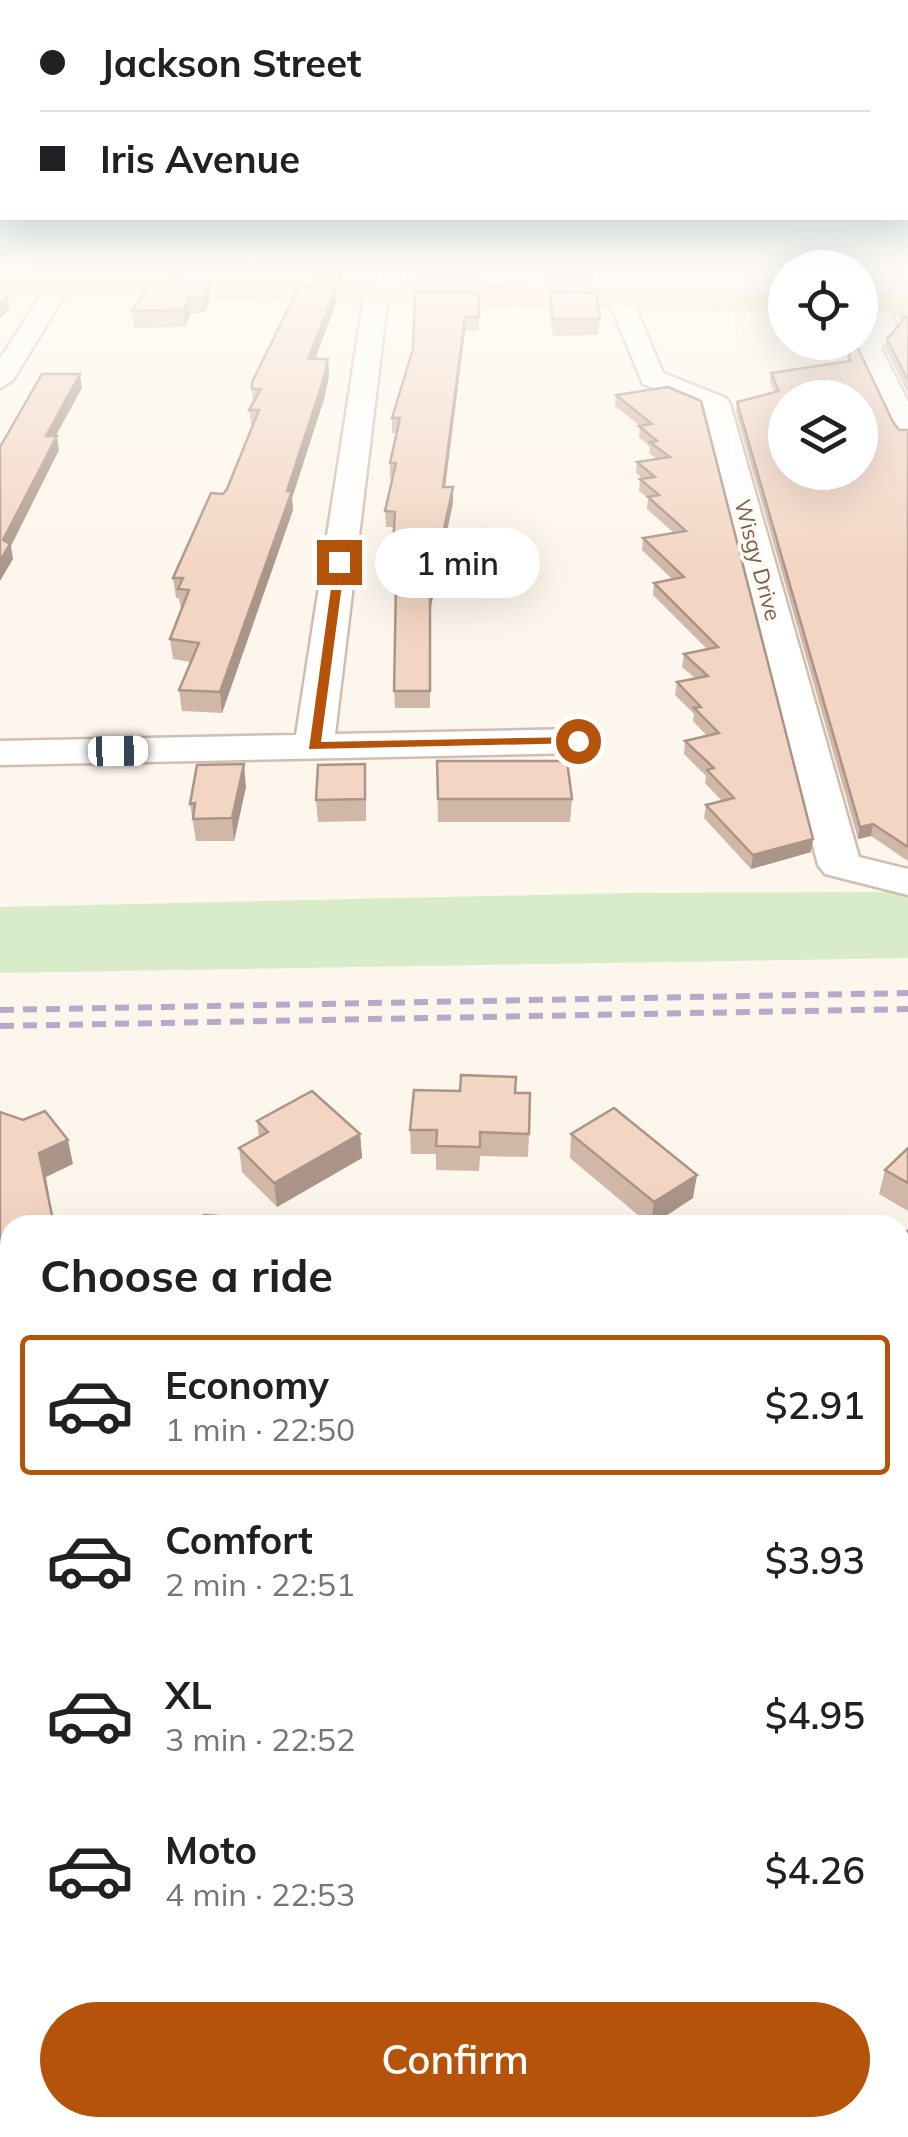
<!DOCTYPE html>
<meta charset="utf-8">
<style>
body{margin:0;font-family:Mulish,sans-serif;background:#f2f2f2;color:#202124;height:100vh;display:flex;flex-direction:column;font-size:38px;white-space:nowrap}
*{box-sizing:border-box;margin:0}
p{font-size:32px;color:#757577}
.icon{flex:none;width:55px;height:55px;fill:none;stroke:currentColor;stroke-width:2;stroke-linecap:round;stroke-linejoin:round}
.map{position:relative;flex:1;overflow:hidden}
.side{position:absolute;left:0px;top:1215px;width:910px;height:922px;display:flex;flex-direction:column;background:#fff;border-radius:30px 30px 0 0;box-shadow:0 10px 40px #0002}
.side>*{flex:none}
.hud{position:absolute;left:0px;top:0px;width:910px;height:220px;box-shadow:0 10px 40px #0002;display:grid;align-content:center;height:220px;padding:0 40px;background:#fff}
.tools{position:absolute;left:768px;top:250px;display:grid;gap:20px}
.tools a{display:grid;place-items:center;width:110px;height:110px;border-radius:50%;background:#fff;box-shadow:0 10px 40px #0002;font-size:50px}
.end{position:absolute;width:45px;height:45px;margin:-22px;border:12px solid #b45309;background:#fff;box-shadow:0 0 0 5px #fff}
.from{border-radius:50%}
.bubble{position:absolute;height:70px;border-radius:35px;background:#fff;box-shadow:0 10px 40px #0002;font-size:32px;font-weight:600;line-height:70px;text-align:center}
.car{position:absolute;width:30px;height:60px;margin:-30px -15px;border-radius:12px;box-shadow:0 0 8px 2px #0007;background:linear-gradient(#fff 24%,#345 0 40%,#fff 0 76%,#345 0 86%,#fff 0)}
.hud b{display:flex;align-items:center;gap:35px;height:95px;font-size:38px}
.hud b+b{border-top:2px solid #e0e0e0}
.hud i{width:25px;height:25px;background:#202124}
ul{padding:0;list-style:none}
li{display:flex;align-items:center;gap:30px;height:140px;margin:0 20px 15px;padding:0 20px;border:5px solid transparent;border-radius:10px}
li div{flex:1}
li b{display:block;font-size:38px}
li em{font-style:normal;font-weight:600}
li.selected{border-color:#b45309}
li>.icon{width:90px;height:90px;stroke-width:1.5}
h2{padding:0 40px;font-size:45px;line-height:120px}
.action{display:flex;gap:20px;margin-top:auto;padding:20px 40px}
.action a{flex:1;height:115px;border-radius:60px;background:#b45309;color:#fff;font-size:40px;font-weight:600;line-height:115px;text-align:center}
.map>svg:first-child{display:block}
</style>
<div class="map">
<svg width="908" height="2137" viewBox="0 0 908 2137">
<rect width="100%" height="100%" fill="#fdf6ec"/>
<path fill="#d8ecc9" d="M908,892V958L0,973V907L626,893Z"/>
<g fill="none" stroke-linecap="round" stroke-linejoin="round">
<g stroke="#d1beb0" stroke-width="5">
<g id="street">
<path d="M378,271H400V286L387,304L335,734L578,729L592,733L597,741L592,749L578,753L0,765V741L296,735L363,304L376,286Z"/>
<path d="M58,279L70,286L13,380L0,388V359L50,281Z"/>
<path d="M620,292L632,299L663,373L726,398L730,404L859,857L908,869V895L825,874L818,865L703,409L643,384L608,299Z"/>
<path d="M875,297L883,299L898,329L881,348L908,402V438L898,436L894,430L855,347L873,328L863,304Z"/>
<rect x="0" y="1702" width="10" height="72"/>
<path d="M900,1766L908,1767V1843L900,1842Z"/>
</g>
</g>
<g stroke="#dad1cd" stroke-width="5">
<g id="primary">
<path d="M0,276L785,294V310L0,292Z"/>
<path d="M860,296L908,297V313L860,312Z"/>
</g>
</g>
<use href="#street" fill="#fff" fill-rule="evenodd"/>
<use href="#primary" fill="#fbd9a5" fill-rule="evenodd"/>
<g stroke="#b9a8c9" stroke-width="6" stroke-dasharray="14 9" stroke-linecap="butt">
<path d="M0,1010L908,993"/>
<path d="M0,1026L908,1009"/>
</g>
</g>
<g fill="#d1b7a8">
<path d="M167,271H224L221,277L168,276Z"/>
<path d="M310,271H343L341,280L311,279Z"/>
<path d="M415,271H495V272H478V283L415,282Z"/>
<path d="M544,271H591V286L546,285Z"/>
<path d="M209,284L210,301L204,313H191L185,327L134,328L132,311Z"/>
<path d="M336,288V303L315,359L329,376L324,399L292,498L293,510L222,713L182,711L179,690L191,662L173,659L170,639L181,609L179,598H176L173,578L227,489L252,427L249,410L253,404L252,389Z"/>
<path d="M550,292L600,319L598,335L553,336L549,308Z"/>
<path d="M479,293V331H465L445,487L453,503L430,611V708H395L394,691L402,560H393L394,527H386L385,511L393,479L390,478V463L397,433H392V418L413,349Z"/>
<path d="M902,317H908V394L886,349L887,339L901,324Z"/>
<path d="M846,342H856L893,422L899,430H908V861L871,836L858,839L736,412L737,402L774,392L770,382L771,373L848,361Z"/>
<path d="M668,387L811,852L751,869L704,818L706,805L722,801L705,783L706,776L684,754L685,741L707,736L693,721L694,714L675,695L677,682L695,678L682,667L684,654L707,649L653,595L654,583L672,579L642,550L643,538L674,533L647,509L648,498L639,491L640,479H643L636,473L637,462L657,459L649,453L650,447L639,437L640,426L615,406L616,395Z"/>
<path d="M437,761L572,799L570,822H438Z"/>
<path d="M366,786V821L318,822L316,800Z"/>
<path d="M246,787L234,841H196L190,804Z"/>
<path d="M515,1093L529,1134L528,1157L480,1156L479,1171L436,1170V1154H411L410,1130Z"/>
<path d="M257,1121L360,1134L362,1158L277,1207L242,1172L239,1148L259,1137Z"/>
<path d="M571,1134L693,1198L653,1225H650L570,1158Z"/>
<path d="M908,1148V1211L879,1194L885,1170Z"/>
<rect x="900" y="1231" width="8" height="200"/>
<path d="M908,1579V1632L902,1596Z"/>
<rect x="0" y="1870" width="10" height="116"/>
<rect x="900" y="1940" width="8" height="123"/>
</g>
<g fill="#aa9588">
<path d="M209,284L210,301L204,313L203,297Z"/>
<path d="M336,288V303L309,376L308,359Z"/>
<path d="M7,294L10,308L0,319V302Z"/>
<path d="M189,297L191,313L185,327L183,310Z"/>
<path d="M465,317V331L443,503V487Z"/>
<path d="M870,317L868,326L860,337V330Z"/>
<path d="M328,359L329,376L324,399L292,498L293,510L222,713L220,692L287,491Z"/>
<path d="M80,374L82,388L48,450L46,436Z"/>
<path d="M57,436L59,450L11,546L13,559L0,581V561L3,540Z"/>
<path d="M453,487V503L430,611V708V594Z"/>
<path d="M244,764L246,787L234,841L232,818Z"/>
<path d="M873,824L871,836L858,839L860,827Z"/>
<path d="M813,839L811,852L751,869L753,855Z"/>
<path d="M360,1134L362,1158L277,1207L274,1183Z"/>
<path d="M68,1140L73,1164L46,1177L54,1225L39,1153Z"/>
<path d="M697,1175L693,1198L651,1225L654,1202Z"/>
<path d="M10,1272V1298L0,1300V1275Z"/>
<path d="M10,1385V1432L0,1462V1415Z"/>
</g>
<g fill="#f3d5c3" stroke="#aa9588" stroke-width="2.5" fill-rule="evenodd">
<path d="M545,271H591L592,277L546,276Z"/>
<path d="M151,283L209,284L203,297H189L183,310L132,311Z"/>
<path d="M299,287L336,288L308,359H328L323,381L287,491H292L220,692L179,690L199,643L170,639L189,590L178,589L183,578H173L211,493L223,494L227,489L259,410H249L261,389H252V382Z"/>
<path d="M415,292L479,293V317H465L443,487H453L430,594V691H394L396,585L406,544H393L395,512L385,511L396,463H390L400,418H392L413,349Z"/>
<path d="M550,292L596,293L600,319H553Z"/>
<path d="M860,317H870L860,330Z"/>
<path d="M902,317H908V380L887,339L902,322Z"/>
<path d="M849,342H855L893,422L899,430H908V847L873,824L860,827L737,402L779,391L771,373L850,361ZM785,398H860V472H785Z"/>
<path d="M42,374H80L46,436H57L3,540L10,544L0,561V447Z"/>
<path d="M668,387L701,401L813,839L753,855L706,805L734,798L707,770L714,768L685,741L719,733L694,708L701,707L677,682L708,676L684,654L718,647L654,583L684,577L643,538L686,531L648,497L659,495L640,479L655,477L637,462L670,457L650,442L657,441L639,426L652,424L616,395Z"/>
<path d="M437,761H567L572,799H438Z"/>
<path d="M244,764L232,818L193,819L195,803L190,804L197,765Z"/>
<path d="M365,764V799L316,800L318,765Z"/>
<path d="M461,1075L516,1077L515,1093H530L529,1134L480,1132V1147L436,1146L437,1130H410L414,1090L460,1091Z"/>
<path d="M312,1091L360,1134L274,1183L239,1148L268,1132L257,1121Z"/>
<path d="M614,1108L697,1175L654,1202L571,1134Z"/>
<path d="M45,1111L68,1140L39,1153L54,1225H10V1250H8L10,1272L0,1275V1112L23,1120Z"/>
<path d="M908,1148V1183L885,1170Z"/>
<path d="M204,1215L270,1220L268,1225H202Z"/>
<path d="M900,1231H908V1408H900V1375H902L900,1361Z"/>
<path d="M0,1380H10V1385L0,1415Z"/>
<path d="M0,1870H10V1968L0,1967Z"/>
<path d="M900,1940H908V2046L900,2045Z"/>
</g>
<linearGradient id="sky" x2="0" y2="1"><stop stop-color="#97c7e8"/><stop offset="0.47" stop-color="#fefbf6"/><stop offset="1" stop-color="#fefbf6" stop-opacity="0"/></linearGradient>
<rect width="908" height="571" fill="url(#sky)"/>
<path fill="#b45309" d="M335,559L345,562L321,742L578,737L582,738V743L309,749Z"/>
<g text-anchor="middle" stroke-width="8" stroke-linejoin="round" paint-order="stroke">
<g font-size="22" fill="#7a5c4d" stroke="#fffaf3">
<text transform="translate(758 560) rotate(75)" y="8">Wisgy Drive</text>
</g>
</g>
</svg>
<div class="tools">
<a><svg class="icon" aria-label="locate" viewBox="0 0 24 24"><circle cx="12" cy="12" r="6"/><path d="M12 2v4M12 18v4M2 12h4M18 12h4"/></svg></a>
<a><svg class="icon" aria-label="layers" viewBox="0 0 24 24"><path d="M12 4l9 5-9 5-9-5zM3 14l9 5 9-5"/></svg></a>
</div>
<i class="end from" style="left:578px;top:741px"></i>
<i class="end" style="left:339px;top:562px"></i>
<div class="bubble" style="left:375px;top:528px;width:165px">1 min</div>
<i class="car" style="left:118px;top:751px;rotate:89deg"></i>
<div class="hud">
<b><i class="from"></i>Jackson Street</b>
<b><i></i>Iris Avenue</b>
</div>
<section class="side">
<h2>Choose a ride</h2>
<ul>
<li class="selected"><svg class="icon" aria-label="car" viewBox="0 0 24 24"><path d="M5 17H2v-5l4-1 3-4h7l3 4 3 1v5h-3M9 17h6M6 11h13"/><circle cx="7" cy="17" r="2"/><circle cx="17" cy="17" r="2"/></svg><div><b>Economy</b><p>1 min · 22:50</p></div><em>$2.91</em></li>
<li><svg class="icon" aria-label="car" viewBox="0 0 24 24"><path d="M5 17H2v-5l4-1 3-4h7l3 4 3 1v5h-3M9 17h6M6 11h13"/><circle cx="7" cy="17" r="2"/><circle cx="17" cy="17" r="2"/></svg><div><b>Comfort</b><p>2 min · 22:51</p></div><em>$3.93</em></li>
<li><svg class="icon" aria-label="car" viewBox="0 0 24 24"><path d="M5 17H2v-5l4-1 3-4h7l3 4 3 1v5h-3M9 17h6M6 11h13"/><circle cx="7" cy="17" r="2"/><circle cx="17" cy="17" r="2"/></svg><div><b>XL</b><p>3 min · 22:52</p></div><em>$4.95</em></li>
<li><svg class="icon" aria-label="car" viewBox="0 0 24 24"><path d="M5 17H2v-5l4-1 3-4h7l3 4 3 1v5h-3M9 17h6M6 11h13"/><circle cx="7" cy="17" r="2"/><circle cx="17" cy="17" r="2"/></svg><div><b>Moto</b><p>4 min · 22:53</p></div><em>$4.26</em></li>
</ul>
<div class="action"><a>Confirm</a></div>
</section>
</div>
